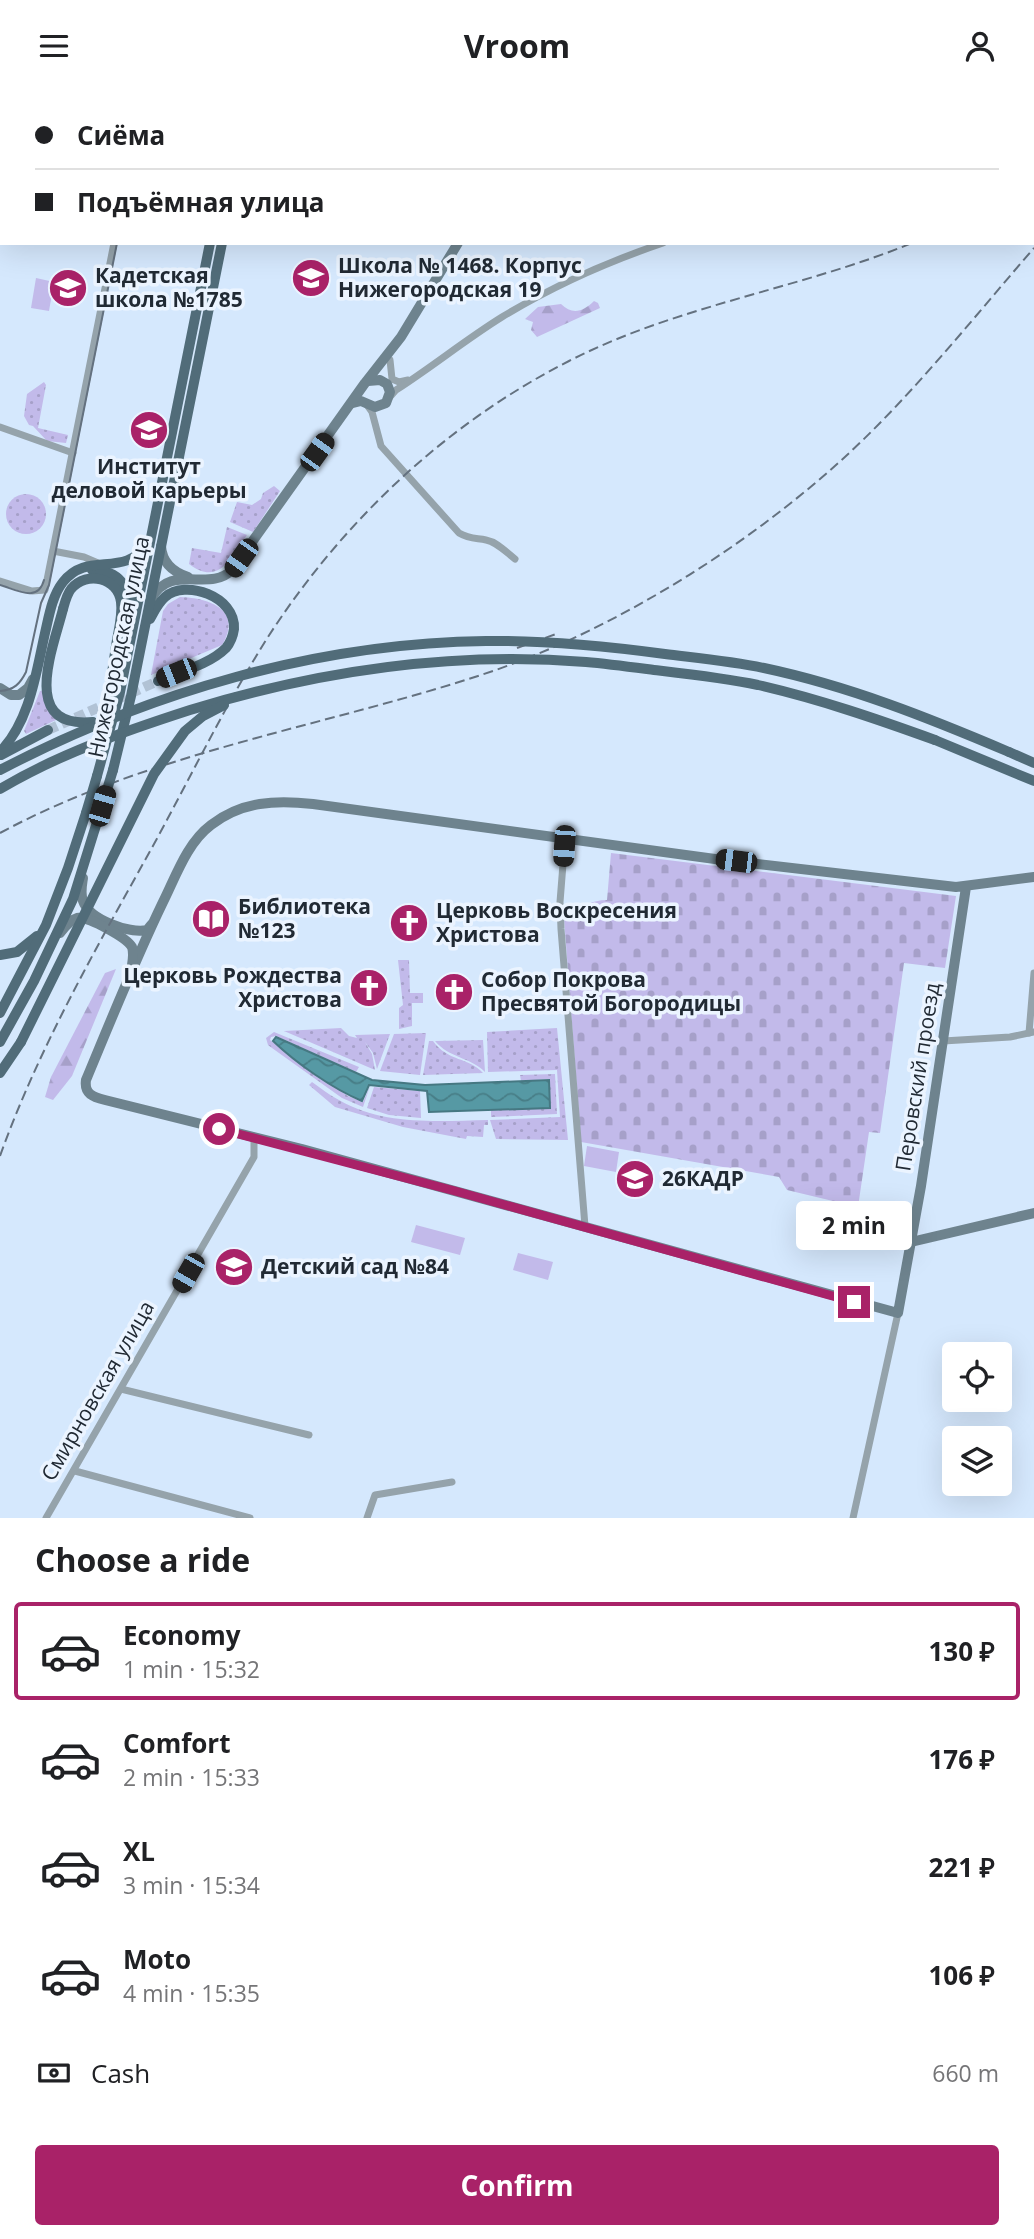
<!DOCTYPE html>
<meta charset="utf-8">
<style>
body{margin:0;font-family:"Open Sans",sans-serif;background:#f6f6f6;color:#202124;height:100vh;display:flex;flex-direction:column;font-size:26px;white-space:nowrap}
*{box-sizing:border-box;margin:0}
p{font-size:23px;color:#757577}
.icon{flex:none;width:38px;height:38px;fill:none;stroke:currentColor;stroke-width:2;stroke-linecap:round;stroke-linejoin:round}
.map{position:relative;height:1427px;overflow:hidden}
.panel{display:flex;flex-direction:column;background:#fff;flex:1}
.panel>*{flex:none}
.top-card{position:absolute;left:0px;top:0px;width:1034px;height:154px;box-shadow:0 7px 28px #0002;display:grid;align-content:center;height:154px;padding:0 35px;background:#fff}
.buttons{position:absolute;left:942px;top:1251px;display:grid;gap:14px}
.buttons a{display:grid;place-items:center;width:70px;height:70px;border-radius:7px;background:#fff;box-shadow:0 7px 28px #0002;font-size:35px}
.end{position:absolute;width:32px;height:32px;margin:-16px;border:9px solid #a92268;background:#fff;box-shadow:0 0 0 4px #fff}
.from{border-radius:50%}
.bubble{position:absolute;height:49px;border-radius:7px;background:#fff;box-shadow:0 7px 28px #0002;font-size:23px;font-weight:700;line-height:49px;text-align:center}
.car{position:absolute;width:21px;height:42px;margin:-21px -10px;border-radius:9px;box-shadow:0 0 5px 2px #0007;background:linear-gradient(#222 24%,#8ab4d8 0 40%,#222 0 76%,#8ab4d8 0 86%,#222 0)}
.top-card b{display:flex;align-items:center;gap:24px;height:66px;font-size:26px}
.top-card b+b{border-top:2px solid #e0e0e0}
.top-card i{width:18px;height:18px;background:#202124}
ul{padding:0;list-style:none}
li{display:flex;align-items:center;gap:21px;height:98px;margin:0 14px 10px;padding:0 21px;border:4px solid transparent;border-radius:7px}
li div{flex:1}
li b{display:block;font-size:26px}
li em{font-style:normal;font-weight:700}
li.selected{border-color:#a92268}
li>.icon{width:63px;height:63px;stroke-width:1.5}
h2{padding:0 35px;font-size:32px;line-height:84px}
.pay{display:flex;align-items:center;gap:18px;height:77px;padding:0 35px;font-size:26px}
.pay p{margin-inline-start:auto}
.primary-button{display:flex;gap:14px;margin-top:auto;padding:14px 35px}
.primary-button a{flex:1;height:80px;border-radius:7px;background:#a92268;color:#fff;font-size:28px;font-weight:700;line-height:80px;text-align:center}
header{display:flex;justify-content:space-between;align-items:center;height:91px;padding:0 35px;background:#fff;font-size:32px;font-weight:700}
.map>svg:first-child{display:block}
</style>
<header><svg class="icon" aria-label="menu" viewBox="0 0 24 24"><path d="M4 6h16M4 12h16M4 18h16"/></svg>Vroom<svg class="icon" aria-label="person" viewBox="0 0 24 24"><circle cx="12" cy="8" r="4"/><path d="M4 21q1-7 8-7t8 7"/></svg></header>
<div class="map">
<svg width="1034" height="1427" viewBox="0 0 1034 1427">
<defs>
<pattern id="grass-dots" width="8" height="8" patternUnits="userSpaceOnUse" patternTransform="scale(1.75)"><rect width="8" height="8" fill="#c2baea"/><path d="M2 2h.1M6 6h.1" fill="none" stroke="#a6a0c9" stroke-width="1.8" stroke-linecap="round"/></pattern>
<pattern id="forest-firs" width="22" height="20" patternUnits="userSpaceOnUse" patternTransform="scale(1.75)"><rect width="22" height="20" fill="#c2baea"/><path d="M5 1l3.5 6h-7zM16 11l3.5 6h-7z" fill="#a6a0c9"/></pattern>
<pattern id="cemetery-stones" width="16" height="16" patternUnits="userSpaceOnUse" patternTransform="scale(1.75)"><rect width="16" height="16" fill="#c2baea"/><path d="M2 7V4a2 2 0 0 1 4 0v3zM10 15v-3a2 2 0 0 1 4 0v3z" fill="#a6a0c9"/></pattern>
<pattern id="water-waves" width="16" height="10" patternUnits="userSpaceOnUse" patternTransform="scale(1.75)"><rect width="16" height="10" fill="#5699a4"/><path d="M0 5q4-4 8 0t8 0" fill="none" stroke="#477d86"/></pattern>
</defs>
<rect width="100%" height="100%" fill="#d5e8fd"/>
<g fill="url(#grass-dots)">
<path d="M44,291L46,294L38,337L68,344L66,352L47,350L33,335L29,334L24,325L27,303Z"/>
<path d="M274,395L280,400L253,441L230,431L237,411L252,414L261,408L263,402Z"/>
<circle cx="26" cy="423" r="20"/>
<path d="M227,436L247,444C232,466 219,496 189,473L192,457L221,462Z"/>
<path d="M180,506C210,507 243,519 222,554L151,584L163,520L168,513Z"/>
<path d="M45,599L50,621L56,629L26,643L24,640L40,600Z"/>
<path d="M398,869H409L410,902H423V912H412V935L399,938V917L403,914Z"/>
<path d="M341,937L349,945L357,947L355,944L390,943L377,978L373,962L365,951L372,963L375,979L284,940Z"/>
<path d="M557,937L568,1049L496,1048L490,1029L560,1026L557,979L488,981L487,941Z"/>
<path d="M274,941L359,976L356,981L276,945L271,946L270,949L348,1005L363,1011L370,995L363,1016L342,1007L272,957L268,954L266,947Z"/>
<path d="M426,942L420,984L380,980L394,943Z"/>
<path d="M483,949L485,981C470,966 449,967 435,950Z"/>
<path d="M429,950H433C448,971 469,966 483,982L423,984Z"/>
<path d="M555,983L557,1023L491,1026V1019L550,1017L549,988L521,990L520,984Z"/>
<path d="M312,991C321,997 329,1004 339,1009C384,1035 438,1030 488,1029V1034H484L483,1046L467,1045L466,1048L403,1036L335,1016L309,994Z"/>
<path d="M374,996L420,1000L421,1027L389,1024L367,1017Z"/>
</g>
<g fill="url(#forest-firs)">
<path d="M594,210L598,212L600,217L537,246L531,239L533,231L525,228L538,216L561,213C572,224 583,221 594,210Z"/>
<path d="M116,878L72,985L53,1009L45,1006L51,986L105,882Z"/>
</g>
<path fill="url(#cemetery-stones)" d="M611,762L956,805L945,877L904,872L880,1042L869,1041L858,1116L787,1099L779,1086L581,1051L564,827C574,817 592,809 607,809Z"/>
<g fill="#c2baea">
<path d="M36,187L54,191L49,220L31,217Z"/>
<path d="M587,1055L619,1061L616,1081L584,1075Z"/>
<path d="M416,1134L465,1147L460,1164L411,1151Z"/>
<path d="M518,1162L553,1171L548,1189L513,1179Z"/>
</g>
<path fill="url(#water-waves)" stroke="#467882" stroke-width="2" d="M276,946L372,989L425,994L549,989L550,1017L429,1021L427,1000L369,994L362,1010C333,998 296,972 273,950Z"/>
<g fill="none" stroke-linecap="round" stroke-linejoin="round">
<path stroke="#b1c2d5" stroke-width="10" stroke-dasharray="10 5" stroke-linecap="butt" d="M48,639L158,590"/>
<g stroke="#95a3ab" stroke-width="7">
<path d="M28,0L51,2"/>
<path d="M136,0L143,2"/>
<path d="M633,0L636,2"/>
<path d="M59,2L69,0"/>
<path d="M962,2L964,0"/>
<path d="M390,269L392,288L399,291L408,289"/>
<path d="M389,307L396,299C432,276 465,249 502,226C553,195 607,171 663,152"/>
<path d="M367,314L372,321L381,355L459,442C469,448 475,447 486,449C497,451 506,461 515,468"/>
<path d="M0,336L73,362"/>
<path d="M53,460L84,466L98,472"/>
<path d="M0,490L32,500L45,499L114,152"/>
<path d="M565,748L560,811L561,838L585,1135"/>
<path d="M1029,942L1034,882"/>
<path d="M943,950L1010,946L1034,941"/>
<path d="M121,1298L309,1344"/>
<path d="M75,1380L250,1427"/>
<path d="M46,1427L254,1066V1047"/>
<path d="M367,1427L375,1404L452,1391"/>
<path d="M853,1427L898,1222"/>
</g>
<g stroke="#6e838e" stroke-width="10">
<path d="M551,2L552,0"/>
<path d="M353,312L361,310L375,316L386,312L390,301L387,293L380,289L368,290"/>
<path d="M161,455C162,472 173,481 188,486"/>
<path d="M151,508C171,471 209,502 232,479L365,292L401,246L458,152"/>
<path d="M0,597L11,604H19L28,597L33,588"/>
<path d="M83,787C82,794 80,802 83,810C89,828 129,843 147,839L151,834"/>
<path d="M966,796L921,1095L898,1222L302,1058L105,1009C93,1006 84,1003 86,989C111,929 135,869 163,811C176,785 187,752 211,734C242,710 276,709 313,713L715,768L956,796L1034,786"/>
<path d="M60,842C65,836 70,829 77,827C88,825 127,847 132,856C134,862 133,868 132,874"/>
<path d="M911,1151L1034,1122"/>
</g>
<g stroke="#516c79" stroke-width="10">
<path d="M240,2L241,0"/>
<path d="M252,2L253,0"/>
<path d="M92,479C119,479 131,496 131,523"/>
<path d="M63,518C65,511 67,503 71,498C87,479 118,487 121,511C123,525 118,541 116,555C112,582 108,609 104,636"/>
<path d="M150,528C154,521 158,512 165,506C185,488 236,505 234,538C233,545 231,551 226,557C209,574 179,581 158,590"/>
<path d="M935,649L1034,690"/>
<path d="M0,661C30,630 36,582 45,542C49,525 52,505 63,491C88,459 123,488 148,453"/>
<path d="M1009,661L1034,672"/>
<path d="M1,664L48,639"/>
<path d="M113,679L131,605L222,152"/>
<path d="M97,685L120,601L210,152"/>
<path d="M0,864L17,861L37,845"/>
<path d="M0,922L46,834L68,777L86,722"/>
<path d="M0,951L34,890L73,808L102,715"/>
<path d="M0,982L21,951"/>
</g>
<g stroke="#64717f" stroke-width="2">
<path d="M141,2V0"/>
<path d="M0,494C17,499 38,512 44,489"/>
<path d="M0,600C14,599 20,593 26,581L41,512L49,494L117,152"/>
</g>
<g stroke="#64717f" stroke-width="2" stroke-dasharray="10 5" stroke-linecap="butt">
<path d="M1032,87L1034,86"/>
<path d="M517,557L559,542"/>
<path d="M0,742C148,662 322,636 481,584C619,539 770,442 872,340C930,282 981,218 1034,157"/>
<path d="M0,1065C39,956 98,854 154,753C191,685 225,615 266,549C341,432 445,333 569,270C678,214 800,198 912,152"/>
</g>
<g stroke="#516c79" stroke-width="10">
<path d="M63,518C53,558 19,638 93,631"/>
<path d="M0,679C150,601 317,552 486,550C546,549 606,555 665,563C698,567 732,570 764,577C849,595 929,627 1009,661"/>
<path d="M0,698C59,663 125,640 190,619C318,580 452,560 586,571C609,573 631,576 654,579C688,583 724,587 758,594C819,608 877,628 935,649"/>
<path d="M102,715L113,679"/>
<path d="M86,722L97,685"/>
<path d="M21,951L154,683L185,640L203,625L224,614"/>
</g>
</g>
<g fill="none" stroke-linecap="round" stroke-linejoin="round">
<path stroke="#a92268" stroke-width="9" d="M219,1038L455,1100L854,1211"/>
</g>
<defs>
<g id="school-disc" transform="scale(2.0125)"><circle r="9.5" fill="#a92268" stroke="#ebf4ff"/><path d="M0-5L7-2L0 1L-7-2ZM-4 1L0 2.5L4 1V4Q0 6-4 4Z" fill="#fff"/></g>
<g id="university-disc" transform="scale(2.0125)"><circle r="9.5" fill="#a92268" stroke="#ebf4ff"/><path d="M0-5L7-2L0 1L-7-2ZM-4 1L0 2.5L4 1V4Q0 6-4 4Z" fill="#fff"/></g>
<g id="library-disc" transform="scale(2.0125)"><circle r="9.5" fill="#a92268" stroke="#ebf4ff"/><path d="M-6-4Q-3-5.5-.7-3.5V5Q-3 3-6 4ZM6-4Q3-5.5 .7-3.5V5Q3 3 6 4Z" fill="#fff"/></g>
<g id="church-disc" transform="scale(2.0125)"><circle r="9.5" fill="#a92268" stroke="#ebf4ff"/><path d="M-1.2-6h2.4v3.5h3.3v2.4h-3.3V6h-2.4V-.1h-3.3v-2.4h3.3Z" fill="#fff"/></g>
</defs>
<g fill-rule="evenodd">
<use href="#school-disc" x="311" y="187"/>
<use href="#school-disc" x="68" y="197"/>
<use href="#university-disc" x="149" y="339"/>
<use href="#library-disc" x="211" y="828"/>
<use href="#church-disc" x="409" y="832"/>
<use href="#church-disc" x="369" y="897"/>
<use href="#church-disc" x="454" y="901"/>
<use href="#university-disc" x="635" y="1088"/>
<use href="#school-disc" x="234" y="1176"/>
</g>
<g text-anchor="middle" stroke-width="7" stroke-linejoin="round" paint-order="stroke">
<g font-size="21" font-weight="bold" fill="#212a34" stroke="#ebf4ff" text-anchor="start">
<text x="338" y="182">Школа № 1468. Корпус<tspan x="338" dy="24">Нижегородская 19</tspan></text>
<text x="95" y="192">Кадетская<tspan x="95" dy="24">школа №1785</tspan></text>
<text x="149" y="383" text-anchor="middle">Институт<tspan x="149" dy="24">деловой карьеры</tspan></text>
<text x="238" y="823">Библиотека<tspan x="238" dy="24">№123</tspan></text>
<text x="436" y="827">Церковь Воскресения<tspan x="436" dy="24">Христова</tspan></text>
<text x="342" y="892" text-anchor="end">Церковь Рождества<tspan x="342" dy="24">Христова</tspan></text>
<text x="481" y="896">Собор Покрова<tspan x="481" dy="24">Пресвятой Богородицы</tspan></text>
<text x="662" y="1095">26КАДР</text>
<text x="261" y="1183">Детский сад №84</text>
</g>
<g font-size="21" fill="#212a34" stroke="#ebf4ff">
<text transform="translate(119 556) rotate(-78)" y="7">Нижегородская улица</text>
<text transform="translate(918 986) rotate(-81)" y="7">Перовский проезд</text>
<text transform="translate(98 1300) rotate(-60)" y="7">Смирновская улица</text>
</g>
</g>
</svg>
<div class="buttons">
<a><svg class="icon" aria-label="locate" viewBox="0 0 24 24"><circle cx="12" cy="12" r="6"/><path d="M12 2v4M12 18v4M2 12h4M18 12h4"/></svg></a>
<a><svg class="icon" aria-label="layers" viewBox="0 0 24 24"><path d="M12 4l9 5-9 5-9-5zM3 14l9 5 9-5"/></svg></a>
</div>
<i class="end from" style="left:219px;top:1038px"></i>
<i class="end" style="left:854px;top:1211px"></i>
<div class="bubble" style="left:796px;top:1110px;width:116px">2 min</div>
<i class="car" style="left:317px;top:361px;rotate:36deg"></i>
<i class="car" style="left:241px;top:467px;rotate:215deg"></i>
<i class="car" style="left:176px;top:582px;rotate:248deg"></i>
<i class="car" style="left:102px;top:715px;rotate:16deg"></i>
<i class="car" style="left:564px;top:755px;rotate:184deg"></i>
<i class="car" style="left:736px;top:770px;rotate:277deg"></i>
<i class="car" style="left:188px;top:1182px;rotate:210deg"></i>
<div class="top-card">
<b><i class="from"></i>Сиёма</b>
<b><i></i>Подъёмная улица</b>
</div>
</div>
<section class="panel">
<h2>Choose a ride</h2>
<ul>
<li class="selected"><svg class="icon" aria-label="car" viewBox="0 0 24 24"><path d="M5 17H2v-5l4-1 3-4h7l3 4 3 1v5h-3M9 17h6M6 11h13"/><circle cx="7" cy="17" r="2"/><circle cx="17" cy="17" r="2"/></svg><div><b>Economy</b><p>1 min · 15:32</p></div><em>130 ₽</em></li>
<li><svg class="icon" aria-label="car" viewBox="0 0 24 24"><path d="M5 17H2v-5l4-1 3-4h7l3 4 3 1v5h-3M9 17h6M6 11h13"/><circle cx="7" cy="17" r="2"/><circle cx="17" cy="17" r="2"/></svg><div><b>Comfort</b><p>2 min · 15:33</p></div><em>176 ₽</em></li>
<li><svg class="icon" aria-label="car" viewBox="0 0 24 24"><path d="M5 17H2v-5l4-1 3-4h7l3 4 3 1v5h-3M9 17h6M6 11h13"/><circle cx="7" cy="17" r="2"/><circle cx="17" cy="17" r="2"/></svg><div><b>XL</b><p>3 min · 15:34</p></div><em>221 ₽</em></li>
<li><svg class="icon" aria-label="car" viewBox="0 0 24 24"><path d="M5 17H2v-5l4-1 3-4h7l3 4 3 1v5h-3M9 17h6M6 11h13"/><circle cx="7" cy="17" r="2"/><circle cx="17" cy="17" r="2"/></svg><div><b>Moto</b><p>4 min · 15:35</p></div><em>106 ₽</em></li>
</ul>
<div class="pay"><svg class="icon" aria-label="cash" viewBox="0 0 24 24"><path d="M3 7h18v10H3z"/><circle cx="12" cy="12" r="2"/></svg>Cash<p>660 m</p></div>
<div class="primary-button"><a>Confirm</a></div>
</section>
